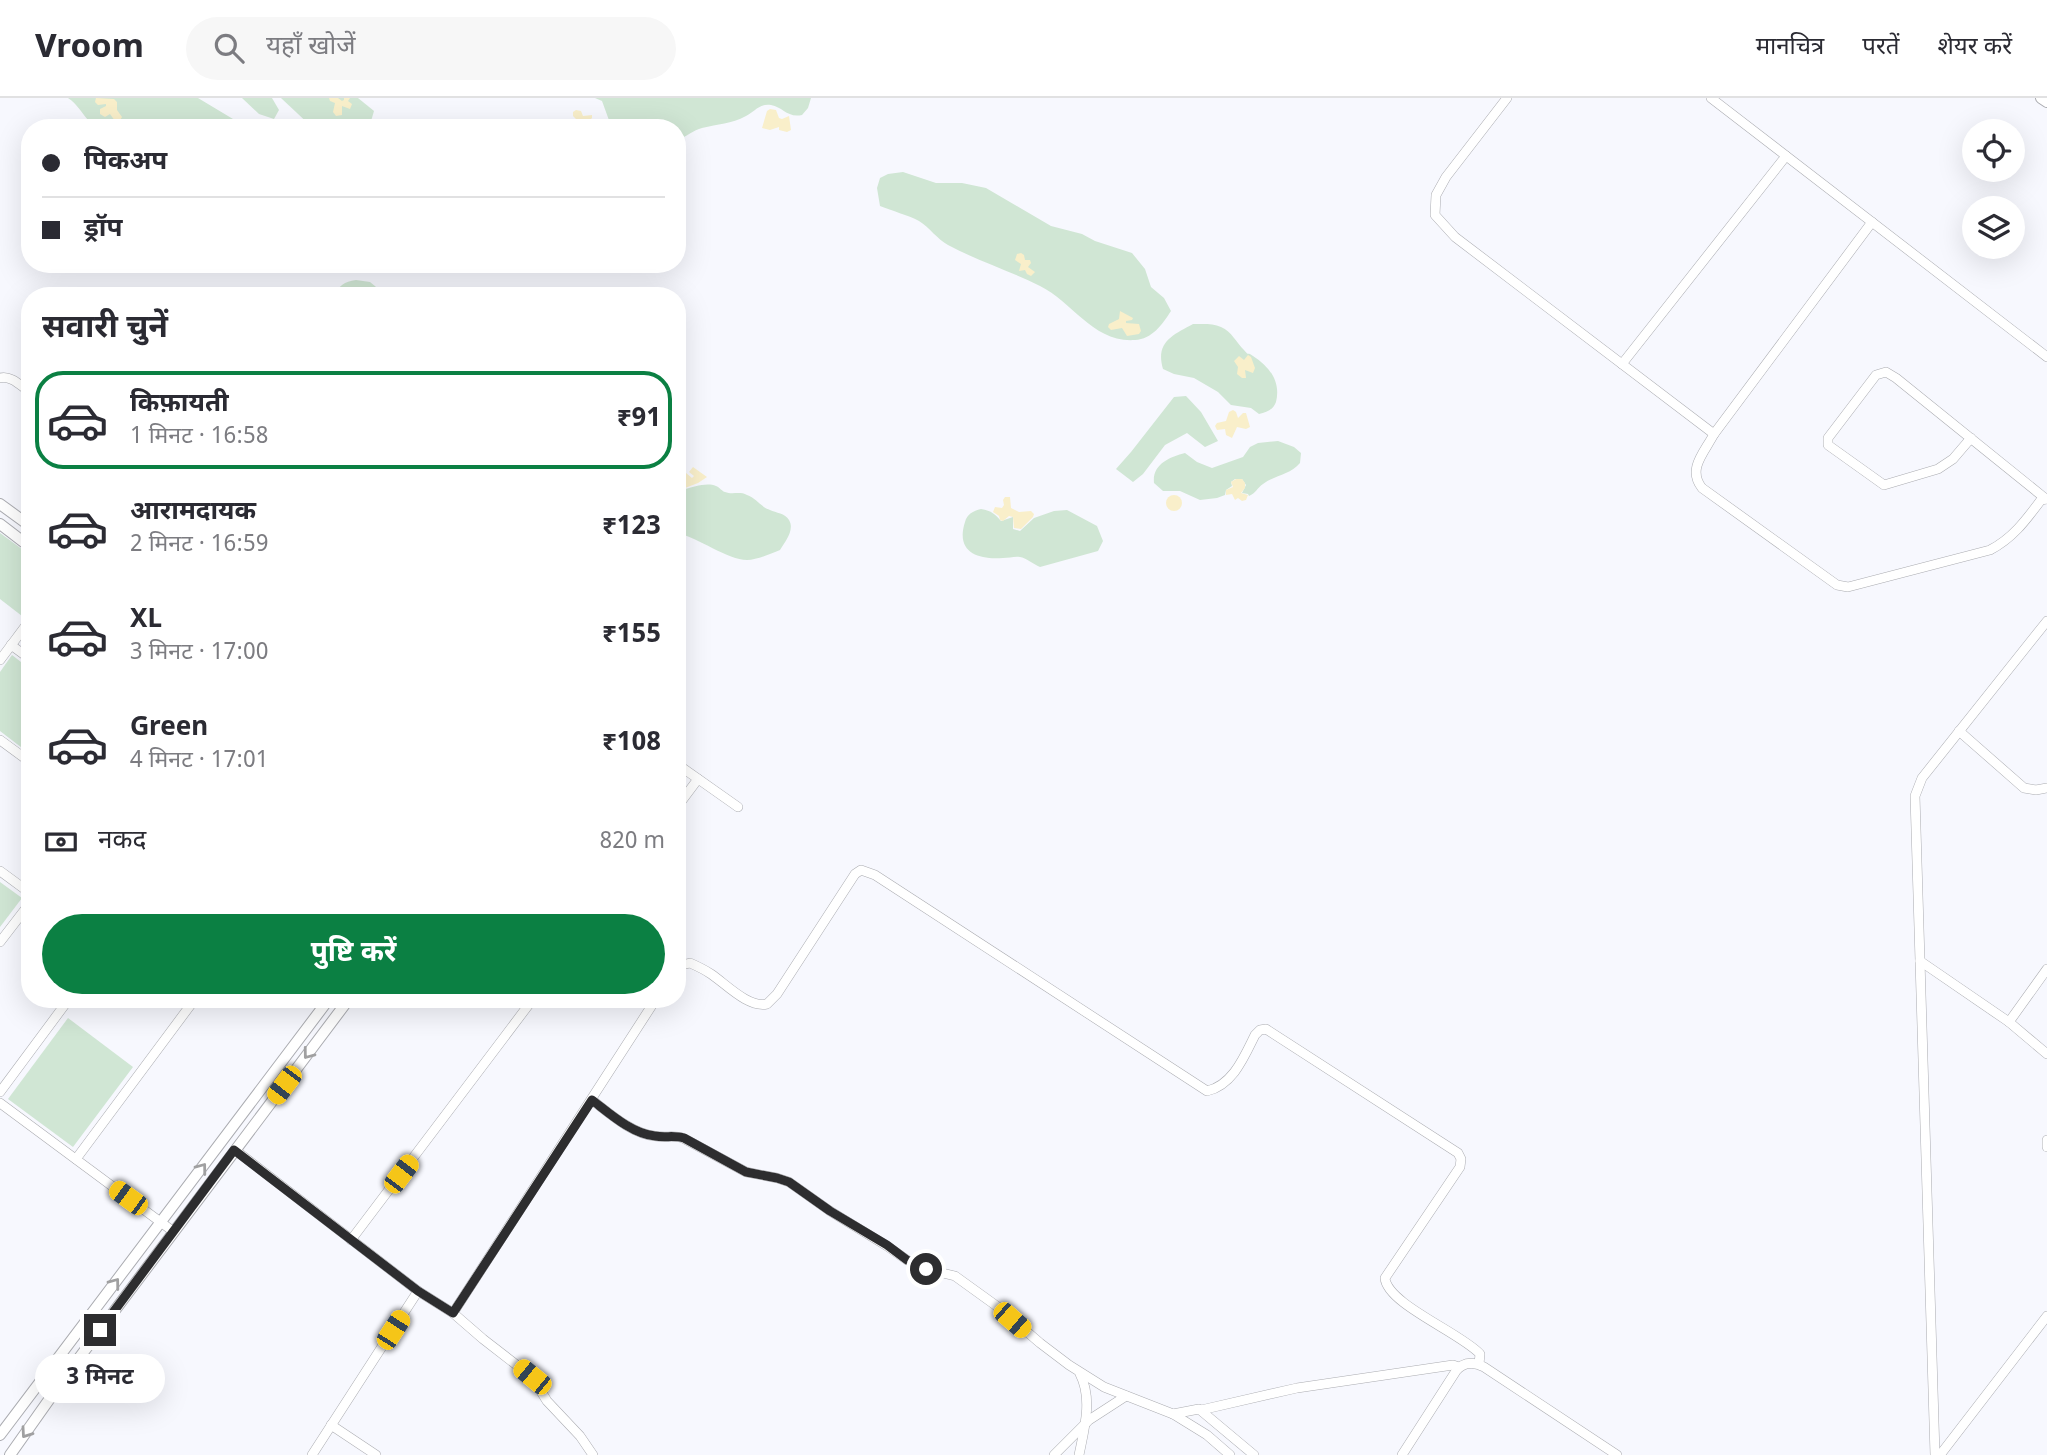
<!DOCTYPE html>
<html lang="hi">
<meta charset="utf-8">
<style>
body{margin:0;font-family:Georgia,"Noto Sans Devanagari",serif;background:#f7f7f7;color:#2b2b33;height:100vh;display:flex;flex-direction:column;font-size:26px;white-space:nowrap}
*{box-sizing:border-box;margin:0}
p{font-size:23px;color:#7c7c81}
.icon{flex:none;width:38px;height:38px;fill:none;stroke:currentColor;stroke-width:2;stroke-linecap:round;stroke-linejoin:round}
.map{position:relative;flex:1;overflow:hidden}
.drawer{position:absolute;left:21px;top:189px;width:665px;height:721px;display:flex;flex-direction:column;background:#fff;border-radius:28px;box-shadow:0 7px 28px #0002}
.drawer>*{flex:none}
.guide{position:absolute;left:21px;top:21px;width:665px;height:154px;border-radius:28px;box-shadow:0 7px 28px #0002;display:grid;align-content:center;height:154px;padding:0 21px;background:#fff}
.buttons{position:absolute;left:1962px;top:21px;display:grid;gap:14px}
.buttons a{display:grid;place-items:center;width:63px;height:63px;border-radius:50%;background:#fff;box-shadow:0 7px 28px #0002;font-size:35px}
.end{position:absolute;width:32px;height:32px;margin:-16px;border:9px solid #2d2d2f;background:#fff;box-shadow:0 0 0 4px #fff}
.from{border-radius:50%}
.bubble{position:absolute;height:49px;border-radius:24px;background:#fff;box-shadow:0 7px 28px #0002;font-size:23px;font-weight:700;line-height:49px;text-align:center}
.car{position:absolute;width:21px;height:42px;margin:-21px -10px;border-radius:9px;box-shadow:0 0 5px 2px #0007;background:linear-gradient(#f5c518 24%,#345 0 40%,#f5c518 0 76%,#345 0 86%,#f5c518 0)}
.guide b{display:flex;align-items:center;gap:24px;height:66px;font-size:26px}
.guide b+b{border-top:2px solid #e1e1e2}
.guide i{width:18px;height:18px;background:#2b2b33}
ul{padding:0;list-style:none}
li{display:flex;align-items:center;gap:21px;height:98px;margin:0 14px 10px;padding:0 7px;border:4px solid transparent;border-radius:28px}
li div{flex:1}
li b{display:block;font-size:26px}
li em{font-style:normal;font-weight:700}
li.on{border-color:#0b8043}
li>.icon{width:63px;height:63px;stroke-width:1.5}
h2{padding:0 21px;font-size:32px;line-height:84px}
.pay{display:flex;align-items:center;gap:18px;height:77px;padding:0 21px;font-size:26px}
.pay p{margin-inline-start:auto}
.cta{display:flex;gap:14px;margin-top:auto;padding:14px 21px}
.cta a{flex:1;height:80px;border-radius:42px;background:#0b8043;color:#fff;font-size:28px;font-weight:700;line-height:80px;text-align:center}
header{display:flex;align-items:center;gap:42px;box-sizing:border-box;height:98px;padding:0 35px;background:#fff;border-bottom:2px solid #e1e1e2}
header strong{font-size:33px}
nav{display:flex;gap:38px;margin-inline-start:auto;font-size:24px}
.search{width:490px;height:63px;background:#f7f7f7;display:flex;align-items:center;gap:18px;box-sizing:border-box;padding:0 24px;border-radius:38px;color:#7c7c81;font-size:26px}
.map>svg:first-child{display:block}
</style>
<header>
<strong>Vroom</strong>
<div class="search"><svg class="icon" aria-label="search" viewBox="0 0 24 24"><circle cx="10" cy="10" r="6"/><path d="M15 15l6 6"/></svg>यहाँ खोजें</div>
<nav><a>मानचित्र</a><a>परतें</a><a>शेयर करें</a></nav>
</header>
<div class="map">
<svg width="2047" height="1357" viewBox="0 0 2047 1357">
<rect width="100%" height="100%" fill="#f7f8fe"/>
<g fill="#d0e6d4">
<path d="M68,0H198L233,21L239,30H97C94,26 91,24 88,22C81,14 77,6 68,0Z"/>
<path d="M242,0H272L279,12L274,21L259,16Z"/>
<path d="M281,0H358L374,13L369,30H313Z"/>
<path d="M595,0H811L808,10L802,17C787,20 783,9 771,7C760,5 754,14 746,18C731,26 718,26 702,30C694,32 685,39 677,43V30H613L610,25L602,3Z"/>
<path d="M903,74L936,85H962L986,90L1051,128L1082,136L1095,143L1132,155L1145,171L1151,189L1164,200L1171,213C1162,227 1152,241 1135,242C1093,245 1073,204 1040,188C1010,173 978,163 948,147C937,141 930,130 919,123C908,117 892,113 880,108L877,90L880,80L888,76Z"/>
<path d="M356,182L370,184L387,198H334C339,187 344,184 356,182Z"/>
<path d="M1193,226C1202,226 1213,225 1221,229C1232,234 1236,244 1244,252C1250,259 1246,253 1253,258C1270,269 1281,284 1276,304C1273,312 1267,314 1259,316L1251,310L1231,307L1218,294L1194,280L1174,276L1163,271C1155,244 1173,237 1193,226Z"/>
<path d="M1186,298L1201,314L1218,343L1205,349L1187,335L1165,347L1143,376L1133,384L1116,371L1131,354L1174,299Z"/>
<path d="M1278,343L1294,349L1301,355L1300,365C1290,377 1275,377 1263,386C1257,390 1256,395 1249,398L1248,396L1242,395L1246,387L1242,381H1235L1231,384L1232,388L1226,392L1225,397L1217,400L1200,402L1180,393H1163L1154,385C1152,366 1170,359 1185,355L1197,364L1212,370L1243,359L1250,349L1258,345Z"/>
<path d="M677,384L685,391C693,389 707,384 716,388C719,389 723,394 725,394C732,397 740,393 747,397C756,400 761,409 770,412C776,415 785,415 789,422C795,432 785,444 780,452C770,456 757,462 747,462C728,462 699,440 677,435Z"/>
<path d="M981,411C992,413 995,416 1001,423L1013,419V431L1020,433L1034,420L1054,413L1067,412L1097,428L1103,443L1098,453L1040,469C1033,466 1026,460 1020,459C1015,458 1009,460 1003,460C979,462 955,455 965,424C967,416 973,413 981,411Z"/>
<path d="M0,435L30,457V508L22,518L0,501Z"/>
<path d="M12,557L30,571V656L0,633V574Z"/>
<path d="M0,784L22,800L0,829Z"/>
<path d="M68,920L133,969L73,1049L8,1001Z"/>
</g>
<g fill="#f9efca">
<path d="M96,0L114,1L117,4V12L122,19L119,24L115,23L110,16L105,19L100,16V11L106,8V6L98,7L95,4Z"/>
<path d="M329,0H338L342,3L344,2V0H350L348,3L352,6L350,11L342,8V17L336,18L333,14L335,5L330,3Z"/>
<path d="M770,11L776,12L779,20L782,21L789,18L791,32L787,34L779,32V29L770,32L762,30L767,13Z"/>
<path d="M576,12L581,13L583,18L592,17V20L589,23V30H574L573,28L580,25L573,18V14Z"/>
<path d="M1021,155L1024,157L1025,162H1030L1031,165L1028,169L1035,174L1031,178L1027,176L1025,172L1019,173L1021,166L1015,162L1017,156Z"/>
<path d="M1120,213L1133,220L1132,222L1126,223V225L1139,226L1141,233L1139,236L1127,238L1122,230L1111,232L1108,229L1109,226L1119,221Z"/>
<path d="M1248,257L1251,259L1255,270L1253,275L1245,272L1246,280H1242L1237,276L1238,269L1234,263L1239,258L1244,262Z"/>
<path d="M1233,312L1236,314L1238,320L1243,315H1246L1250,329L1246,331L1237,329L1232,340L1226,337L1225,331L1217,332L1215,328L1217,325L1226,323L1229,314Z"/>
<path d="M693,369L707,379L698,385L685,390V387L680,381V378L686,375L692,380L694,378L689,374Z"/>
<path d="M1236,381H1242L1245,385V390L1241,395L1248,397L1246,402L1242,403L1238,400L1235,402L1232,396L1226,397V392L1233,389L1231,384Z"/>
<circle cx="1174" cy="405" r="8"/>
<path d="M1005,399H1010L1011,410L1019,414L1031,413L1034,416L1033,419L1021,431L1014,430L1013,419L1009,418L1003,423L1000,422L999,418L993,414L995,409L1002,410L1004,407L1003,402Z"/>
</g>
<g fill="none" stroke-linecap="round" stroke-linejoin="round">
<g stroke="#abacb1" stroke-width="10">
<g id="minor">
<path d="M1507,0L1446,79L1436,97L1435,117L1455,139L1714,336C1704,355 1687,371 1702,390L1837,487L1848,489L1990,452C2013,440 2026,422 2041,402L2047,401"/>
<path d="M1711,0L2047,259"/>
<path d="M1622,266L1786,58"/>
<path d="M0,280C11,277 21,288 30,294"/>
<path d="M1714,336L1872,124"/>
<path d="M1971,340L1953,361L1938,371L1884,387L1828,347V340L1876,277L1886,274L1896,280L2046,401"/>
<path d="M11,547L30,561"/>
<path d="M0,562L30,522"/>
<path d="M1959,633L2024,690L2036,692L2047,690"/>
<path d="M0,642L30,664"/>
<path d="M677,666L738,709"/>
<path d="M677,709L698,681"/>
<path d="M0,773L30,795"/>
<path d="M0,844L30,805"/>
<path d="M1920,863L2009,924"/>
<path d="M677,871L682,867L690,865C697,868 705,872 711,876C726,886 748,910 767,906L777,896L855,776L861,772L875,777L1207,993C1233,987 1244,959 1255,937L1260,932L1266,931L1458,1055L1461,1061L1460,1069L1385,1180C1387,1206 1461,1235 1480,1256L1479,1266"/>
<path d="M2047,871L2009,924L2047,956"/>
<path d="M0,994L69,901"/>
<path d="M592,1002C609,1015 632,1036 655,1038C665,1040 674,1037 683,1040L746,1074L777,1080L789,1084L830,1113L887,1148L907,1162L926,1171L955,1178L998,1209L1040,1245L1069,1267L1104,1289L1173,1316L1199,1311L1254,1357"/>
<path d="M0,1005L174,1134"/>
<path d="M2047,1042V1049"/>
<path d="M235,1052L418,1193L453,1215L656,901"/>
<path d="M76,1061L195,901"/>
<path d="M351,1142L533,901"/>
<path d="M453,1215L483,1241L532,1279L547,1303L580,1338L593,1357"/>
<path d="M1201,1312L1297,1290L1453,1267L1459,1269"/>
<path d="M1173,1316L1207,1337L1230,1357"/>
<path d="M331,1327L376,1357"/>
<path d="M312,1357L418,1193"/>
<path d="M1054,1357L1089,1322L1126,1298"/>
<path d="M1079,1357C1084,1332 1093,1301 1080,1276"/>
<path d="M1402,1357L1456,1273C1464,1263 1474,1264 1484,1269L1617,1357"/>
<path d="M1935,1357L1915,698L1922,680L2047,523"/>
<path d="M1940,1357L2047,1218"/>
</g>
</g>
<g stroke="#abacb1" stroke-width="12">
<g id="tertiary">
<path d="M2041,0L2047,4"/>
<path d="M0,406L30,428"/>
<path d="M0,426L30,449"/>
<path d="M0,1337L329,901"/>
<path d="M10,1357L70,1272L349,901"/>
</g>
</g>
<use href="#minor" stroke="#fff" stroke-width="9"/>
<use href="#tertiary" stroke="#fff" stroke-width="10"/>
</g>
<defs><path id="oneway-chevron" d="M-2-3.5L2.5 0L-2 3.5" fill="none" stroke-width="1.6" stroke-linecap="round" stroke-linejoin="round" transform="scale(1.75)"/></defs>
<g stroke="#a0a0a1">
<use href="#oneway-chevron" transform="translate(308 956) rotate(127)"/>
<use href="#oneway-chevron" transform="translate(202 1070) rotate(-53)"/>
<use href="#oneway-chevron" transform="translate(115 1185) rotate(-53)"/>
<use href="#oneway-chevron" transform="translate(26 1335) rotate(125)"/>
</g>
<g fill="none" stroke-linecap="round" stroke-linejoin="round">
<path stroke="#2d2d2f" stroke-width="9" d="M100,1232L234,1052L418,1193L453,1215L592,1002C609,1015 632,1036 655,1038C665,1040 674,1037 684,1040L746,1074L777,1080L789,1084L830,1113L887,1147L907,1162L926,1171"/>
</g>
</svg>
<div class="buttons">
<a><svg class="icon" aria-label="locate" viewBox="0 0 24 24"><circle cx="12" cy="12" r="6"/><path d="M12 2v4M12 18v4M2 12h4M18 12h4"/></svg></a>
<a><svg class="icon" aria-label="layers" viewBox="0 0 24 24"><path d="M12 4l9 5-9 5-9-5zM3 14l9 5 9-5"/></svg></a>
</div>
<i class="end from" style="left:926px;top:1171px"></i>
<i class="end" style="left:100px;top:1232px"></i>
<div class="bubble" style="left:35px;top:1256px;width:130px">3 मिनट</div>
<i class="car" style="left:284px;top:987px;rotate:217deg"></i>
<i class="car" style="left:401px;top:1076px;rotate:37deg"></i>
<i class="car" style="left:128px;top:1100px;rotate:306deg"></i>
<i class="car" style="left:1012px;top:1222px;rotate:131deg"></i>
<i class="car" style="left:393px;top:1232px;rotate:33deg"></i>
<i class="car" style="left:532px;top:1279px;rotate:309deg"></i>
<div class="guide">
<b><i class="from"></i>पिकअप</b>
<b><i></i>ड्रॉप</b>
</div>
<section class="drawer">
<h2>सवारी चुनें</h2>
<ul>
<li class="on"><svg class="icon" aria-label="car" viewBox="0 0 24 24"><path d="M5 17H2v-5l4-1 3-4h7l3 4 3 1v5h-3M9 17h6M6 11h13"/><circle cx="7" cy="17" r="2"/><circle cx="17" cy="17" r="2"/></svg><div><b>किफ़ायती</b><p>1 मिनट · 16:58</p></div><em>₹91</em></li>
<li><svg class="icon" aria-label="car" viewBox="0 0 24 24"><path d="M5 17H2v-5l4-1 3-4h7l3 4 3 1v5h-3M9 17h6M6 11h13"/><circle cx="7" cy="17" r="2"/><circle cx="17" cy="17" r="2"/></svg><div><b>आरामदायक</b><p>2 मिनट · 16:59</p></div><em>₹123</em></li>
<li><svg class="icon" aria-label="car" viewBox="0 0 24 24"><path d="M5 17H2v-5l4-1 3-4h7l3 4 3 1v5h-3M9 17h6M6 11h13"/><circle cx="7" cy="17" r="2"/><circle cx="17" cy="17" r="2"/></svg><div><b>XL</b><p>3 मिनट · 17:00</p></div><em>₹155</em></li>
<li><svg class="icon" aria-label="car" viewBox="0 0 24 24"><path d="M5 17H2v-5l4-1 3-4h7l3 4 3 1v5h-3M9 17h6M6 11h13"/><circle cx="7" cy="17" r="2"/><circle cx="17" cy="17" r="2"/></svg><div><b>Green</b><p>4 मिनट · 17:01</p></div><em>₹108</em></li>
</ul>
<div class="pay"><svg class="icon" aria-label="cash" viewBox="0 0 24 24"><path d="M3 7h18v10H3z"/><circle cx="12" cy="12" r="2"/></svg>नकद<p>820 m</p></div>
<div class="cta"><a>पुष्टि करें</a></div>
</section>
</div>
